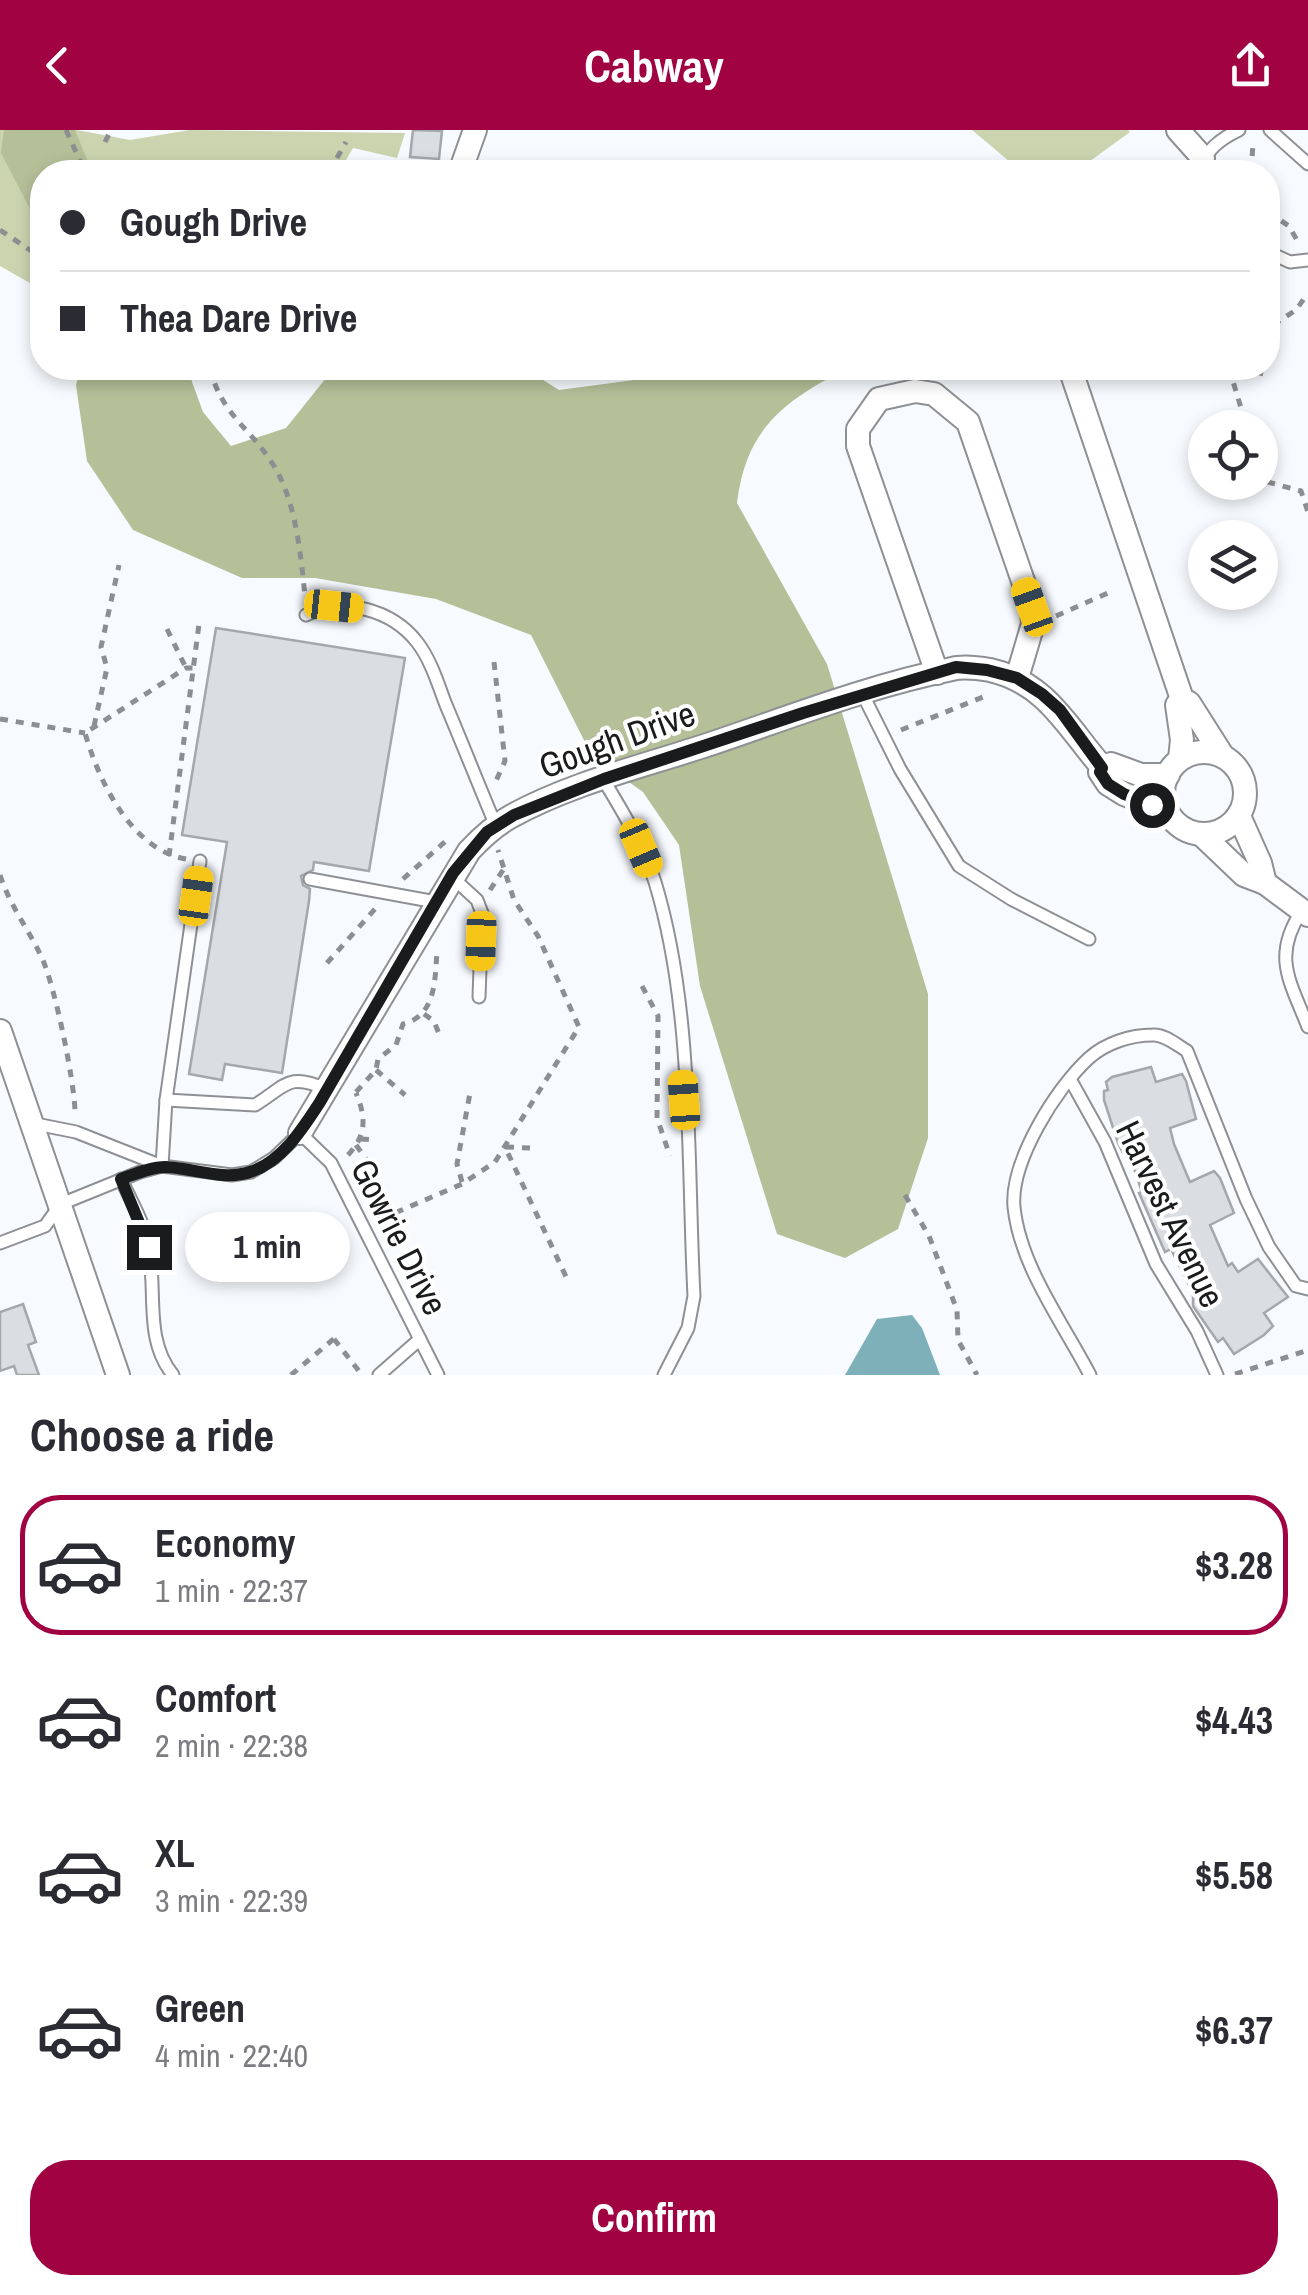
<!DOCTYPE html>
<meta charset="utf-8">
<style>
body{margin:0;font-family:"Archivo Narrow",sans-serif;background:#f7f7f7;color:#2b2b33;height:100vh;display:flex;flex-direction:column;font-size:38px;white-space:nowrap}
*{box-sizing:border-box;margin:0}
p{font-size:32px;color:#7c7c81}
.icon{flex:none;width:55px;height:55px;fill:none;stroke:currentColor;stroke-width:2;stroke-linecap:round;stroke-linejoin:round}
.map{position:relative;height:1245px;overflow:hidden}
.side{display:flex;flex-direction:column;background:#fff;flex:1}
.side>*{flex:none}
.hud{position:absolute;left:30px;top:30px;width:1250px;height:220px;border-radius:40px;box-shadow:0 5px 15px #0003;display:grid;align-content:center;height:220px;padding:0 30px;background:#fff}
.controls{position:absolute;left:1188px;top:280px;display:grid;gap:20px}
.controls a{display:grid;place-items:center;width:90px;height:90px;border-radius:50%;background:#fff;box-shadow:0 5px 15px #0003;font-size:50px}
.end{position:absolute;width:45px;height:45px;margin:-22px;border:12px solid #1a1b1c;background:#fff;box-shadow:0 0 0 5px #fff}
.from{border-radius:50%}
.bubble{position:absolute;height:70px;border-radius:35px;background:#fff;box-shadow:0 5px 15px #0003;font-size:32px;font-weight:700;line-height:70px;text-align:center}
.car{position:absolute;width:30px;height:60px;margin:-30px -15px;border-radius:12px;box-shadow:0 0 8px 2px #0007;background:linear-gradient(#f5c518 24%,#345 0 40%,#f5c518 0 76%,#345 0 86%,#f5c518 0)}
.hud b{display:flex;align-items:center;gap:35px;height:95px;font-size:38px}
.hud b+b{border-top:2px solid #e1e1e2}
.hud i{width:25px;height:25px;background:#2b2b33}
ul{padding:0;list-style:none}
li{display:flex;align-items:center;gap:30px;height:140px;margin:0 20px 15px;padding:0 10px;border:5px solid transparent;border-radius:40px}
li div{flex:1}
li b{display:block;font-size:38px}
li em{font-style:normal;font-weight:700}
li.selected{border-color:#a00242}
li>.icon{width:90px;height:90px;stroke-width:1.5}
h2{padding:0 30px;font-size:45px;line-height:120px}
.button{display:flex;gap:20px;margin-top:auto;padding:20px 30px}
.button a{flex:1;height:115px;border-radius:40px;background:#a00242;color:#fff;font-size:40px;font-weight:700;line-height:115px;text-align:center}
header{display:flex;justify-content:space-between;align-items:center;height:130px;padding:0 30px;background:#a00242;color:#fff;font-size:45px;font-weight:700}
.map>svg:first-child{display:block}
</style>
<header><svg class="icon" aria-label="back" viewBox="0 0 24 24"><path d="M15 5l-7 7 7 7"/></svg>Cabway<svg class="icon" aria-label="share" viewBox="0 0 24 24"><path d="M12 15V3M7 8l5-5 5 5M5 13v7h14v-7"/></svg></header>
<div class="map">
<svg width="1308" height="1245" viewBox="0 0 1308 1245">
<rect width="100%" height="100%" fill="#f7fafe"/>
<g fill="#cbd4af">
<path d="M0,0H77L130,10L190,0L405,3L397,28L353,18L339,42H42V160L0,136Z"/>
<path d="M972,0H1128L1130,2L1075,42H1022Z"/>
</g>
<g fill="#b5bf98">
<path d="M4,0H75L92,42H42V102L1,23Z"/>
<path d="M81,238H187L203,282L231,316L286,298L334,238H524L559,260L664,246L681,238H848C786,270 746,297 737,373L827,534L928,864V1008L898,1099L845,1128L777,1104L700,856L679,715L643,662L592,626L531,505L436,469L315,448H242L133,400L87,331L76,255Z"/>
</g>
<path fill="#7eb0b9" d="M912,1185L922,1198L940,1245H845L877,1189Z"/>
<g fill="#dadde1" stroke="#a5a8ab" stroke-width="2.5">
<path d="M413,0L442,1L439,29L410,27Z"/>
<path d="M216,498L405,528L369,741L314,732L313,740L301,746L303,755L310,759L309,771L282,943L225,934L222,950L189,944L227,712L182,705Z"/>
<path d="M1151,937L1156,952L1182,944L1186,951L1196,989L1170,998L1174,1014L1190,1052L1214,1041L1220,1048L1234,1083L1210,1095L1228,1136L1232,1133L1238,1142L1258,1129L1288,1167L1264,1183L1273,1196L1264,1205L1234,1224L1223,1208L1218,1212L1193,1176V1164L1171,1119L1165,1122L1139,1063L1142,1062L1128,1021L1123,1023L1118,1013L1104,970V961L1108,960L1106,952L1112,947Z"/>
<path d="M23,1174L36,1212L28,1215L39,1245H17L14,1236L0,1241V1182Z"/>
</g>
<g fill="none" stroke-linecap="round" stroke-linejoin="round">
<g stroke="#8e9094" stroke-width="15">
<g id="lane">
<path d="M1270,0L1308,34"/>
<path d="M1200,42C1204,21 1220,9 1239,0"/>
<path d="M1268,122L1290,132L1308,130"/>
<path d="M306,485C343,466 392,480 417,512C431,530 438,554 446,575C463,615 479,656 496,696"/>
<path d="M863,565L900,639L959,736L1011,769L1089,809"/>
<path d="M603,649C623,682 643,715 655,752C694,880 687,1032 694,1166L688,1198L664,1245"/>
<path d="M453,748L477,770L482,783L479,867"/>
<path d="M310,749L436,772"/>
<path d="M1301,782C1272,827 1290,851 1308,897"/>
<path d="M1070,949L1105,1012L1156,1134L1197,1201L1217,1245"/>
<path d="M166,970L255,975C286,956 288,942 326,959"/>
<path d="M31,993L76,1002L162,1036"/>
<path d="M162,1036L166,970L200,731"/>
<path d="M121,1049C131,1071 144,1092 148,1115C158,1160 143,1208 173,1245"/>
<path d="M0,1113L45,1096L61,1074L140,1042L162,1036L232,1045L251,1042L274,1028L300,1003L331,1033L438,1245"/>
<path d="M379,1245L420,1209"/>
<path d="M1090,1245C1063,1193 1020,1136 1014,1077C1010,1032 1056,958 1089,928C1106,913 1130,905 1153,905C1164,904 1177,915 1187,921L1246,1069L1269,1117L1296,1156L1308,1159"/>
</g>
</g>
<g stroke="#8e9094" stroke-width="26">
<g id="street">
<path d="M1178,0L1203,28"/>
<path d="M460,42L475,0"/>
<path d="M1070,238L1182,569L1189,573L1222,625"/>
<path d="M937,543L858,316V299L879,269L915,261L934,264L968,292L1032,477L1033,494L1017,548"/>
<circle cx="1204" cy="663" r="41"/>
<path d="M1180,629L1182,610L1177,575L1182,569"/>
<path d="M1102,637L1111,634L1141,645H1168"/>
<path d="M1239,686L1260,733L1265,753"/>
<path d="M1201,704L1244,745L1265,753L1308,785"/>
<path d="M0,901L118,1245"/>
<path d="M300,1003L469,721C482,707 494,696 510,687C569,654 640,637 704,616C785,589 868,556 952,539C963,536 978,538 990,540C1047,553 1067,597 1102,637L1100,642L1108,654L1124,664L1167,681"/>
</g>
</g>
<g stroke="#8c8e91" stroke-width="5" stroke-dasharray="8 8" stroke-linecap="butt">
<path d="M66,0L85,42"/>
<path d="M105,12L111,0"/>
<path d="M329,42L346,12"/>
<path d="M1251,42L1253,14"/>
<path d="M1268,82L1289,96L1298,112"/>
<path d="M0,100L42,128"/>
<path d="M1268,209L1270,197L1296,180L1308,163"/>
<path d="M210,238C221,285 251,298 274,336C296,372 301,426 305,467"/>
<path d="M1229,238L1247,298"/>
<path d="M1229,240L1260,246L1262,238"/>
<path d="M1260,339L1264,351L1301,361L1308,382"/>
<path d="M1056,486L1108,463"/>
<path d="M167,499L186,538"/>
<path d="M494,532L505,631L496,651"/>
<path d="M0,589L85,603"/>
<path d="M94,596L107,538L101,517L119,435"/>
<path d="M901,600L988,565"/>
<path d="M169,726L199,494"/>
<path d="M186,729C132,720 99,652 85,603L186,538H193"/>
<path d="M0,745C10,776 29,800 42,828C55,857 74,949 75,981"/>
<path d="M403,749L447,710"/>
<path d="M490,760L503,740"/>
<path d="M327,833L375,779"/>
<path d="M642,856L658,886L657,988L670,1026"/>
<path d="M424,884L434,891L441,909"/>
<path d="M376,940L405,965"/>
<path d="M356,962L376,940L378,929L396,915L403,894C436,886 435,850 437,821"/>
<path d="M361,1009L375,1010"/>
<path d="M356,1015L372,1037L370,1067"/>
<path d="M530,1018L505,1017L569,1153"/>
<path d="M348,1025C367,1005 366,987 356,963"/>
<path d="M462,1052L457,1034L470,963"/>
<path d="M905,1065L929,1106L957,1180L958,1210L977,1245"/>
<path d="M381,1089L462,1054L495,1032L579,897L538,806L514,770L498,720"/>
<path d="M334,1209L362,1245"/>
<path d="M1235,1244L1308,1220"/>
<path d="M291,1245L336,1207"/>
</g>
<use href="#lane" stroke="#fff" stroke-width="11"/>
<use href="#street" stroke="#fff" stroke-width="22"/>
</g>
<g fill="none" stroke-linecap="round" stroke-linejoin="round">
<path stroke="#1a1b1c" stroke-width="12" d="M149,1117L121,1049C135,1044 151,1037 166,1037C192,1038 224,1051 250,1042C282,1032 303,998 320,972L453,743L487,702L514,685L604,649L803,583L956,537L987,540L1017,548L1042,564L1060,580L1102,638L1100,642L1108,654L1124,664L1152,675"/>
</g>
<g text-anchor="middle" stroke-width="8" stroke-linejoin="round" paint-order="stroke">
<g font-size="35" fill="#1a1b1c" stroke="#fff">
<text transform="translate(617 610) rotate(-20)" y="12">Gough Drive</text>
<text transform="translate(1170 1084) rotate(64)" y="12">Harvest Avenue</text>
<text transform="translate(399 1107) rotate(63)" y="12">Gowrie Drive</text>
</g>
</g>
</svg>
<div class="controls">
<a><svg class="icon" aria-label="locate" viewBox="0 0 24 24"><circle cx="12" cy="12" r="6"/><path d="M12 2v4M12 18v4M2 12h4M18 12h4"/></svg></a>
<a><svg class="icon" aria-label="layers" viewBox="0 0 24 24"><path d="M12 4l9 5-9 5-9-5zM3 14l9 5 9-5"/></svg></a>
</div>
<i class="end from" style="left:1152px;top:675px"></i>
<i class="end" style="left:149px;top:1117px"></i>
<div class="bubble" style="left:185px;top:1082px;width:165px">1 min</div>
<i class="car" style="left:334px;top:476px;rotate:96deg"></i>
<i class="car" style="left:1032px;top:477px;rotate:340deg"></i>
<i class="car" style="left:641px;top:718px;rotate:157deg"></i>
<i class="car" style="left:196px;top:766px;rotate:8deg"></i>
<i class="car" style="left:481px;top:811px;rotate:182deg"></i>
<i class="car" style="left:684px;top:970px;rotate:356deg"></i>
<div class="hud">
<b><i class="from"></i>Gough Drive</b>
<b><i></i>Thea Dare Drive</b>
</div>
</div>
<section class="side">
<h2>Choose a ride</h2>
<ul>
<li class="selected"><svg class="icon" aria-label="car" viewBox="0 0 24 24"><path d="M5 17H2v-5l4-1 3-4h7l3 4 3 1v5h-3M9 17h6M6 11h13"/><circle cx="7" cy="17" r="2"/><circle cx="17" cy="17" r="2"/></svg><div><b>Economy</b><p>1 min · 22:37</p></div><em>$3.28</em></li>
<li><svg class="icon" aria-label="car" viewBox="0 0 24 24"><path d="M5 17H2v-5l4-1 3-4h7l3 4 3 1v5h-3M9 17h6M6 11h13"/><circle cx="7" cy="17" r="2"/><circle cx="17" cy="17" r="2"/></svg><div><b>Comfort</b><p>2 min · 22:38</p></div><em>$4.43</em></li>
<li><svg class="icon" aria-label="car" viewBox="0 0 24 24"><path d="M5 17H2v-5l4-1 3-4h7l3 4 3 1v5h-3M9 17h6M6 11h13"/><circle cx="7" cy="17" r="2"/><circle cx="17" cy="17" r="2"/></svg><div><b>XL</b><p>3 min · 22:39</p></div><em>$5.58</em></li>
<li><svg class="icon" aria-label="car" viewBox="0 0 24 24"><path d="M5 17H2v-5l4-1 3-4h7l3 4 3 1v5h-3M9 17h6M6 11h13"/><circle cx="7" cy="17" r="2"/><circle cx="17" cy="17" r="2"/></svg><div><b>Green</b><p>4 min · 22:40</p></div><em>$6.37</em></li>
</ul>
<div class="button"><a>Confirm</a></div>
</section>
